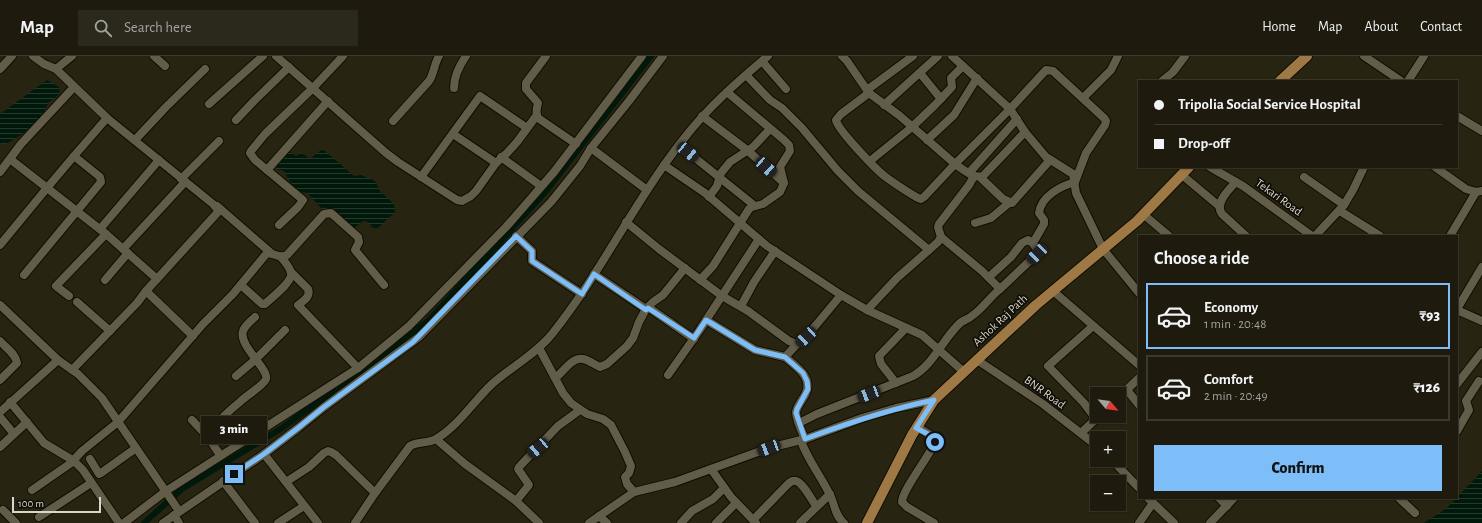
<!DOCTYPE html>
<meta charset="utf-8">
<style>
body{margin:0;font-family:"Alegreya Sans",sans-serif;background:#2b281c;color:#f1f3f6;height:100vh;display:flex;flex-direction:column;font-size:15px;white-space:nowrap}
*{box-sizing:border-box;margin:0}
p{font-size:13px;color:#a1a19e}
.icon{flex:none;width:22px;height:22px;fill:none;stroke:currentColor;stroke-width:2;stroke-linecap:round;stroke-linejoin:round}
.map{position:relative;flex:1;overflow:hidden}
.panel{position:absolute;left:1138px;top:179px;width:320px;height:264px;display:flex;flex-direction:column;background:#1e1b0e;border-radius:0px;box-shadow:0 1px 3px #0004,0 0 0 1px #3c392e}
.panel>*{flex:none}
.banner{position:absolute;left:1138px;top:24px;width:320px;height:88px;border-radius:0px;box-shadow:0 1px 3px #0004,0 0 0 1px #3c392e;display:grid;align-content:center;height:88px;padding:0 16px;background:#1e1b0e}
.needle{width:26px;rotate:119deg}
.controls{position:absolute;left:1090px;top:331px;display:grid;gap:8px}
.controls a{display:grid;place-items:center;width:36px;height:36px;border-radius:0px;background:#1e1b0e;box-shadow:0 1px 3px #0004,0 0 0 1px #3c392e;font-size:20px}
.scale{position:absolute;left:12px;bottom:10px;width:89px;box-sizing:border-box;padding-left:4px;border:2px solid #d9d7cc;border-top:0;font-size:11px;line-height:14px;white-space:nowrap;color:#d9d7cc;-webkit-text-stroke:3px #0f0d06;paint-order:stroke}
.end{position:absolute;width:18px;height:18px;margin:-9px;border:5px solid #7dbef9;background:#111;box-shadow:0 0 0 2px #111}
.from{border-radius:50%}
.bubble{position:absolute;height:28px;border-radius:0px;background:#1e1b0e;box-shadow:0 1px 3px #0004,0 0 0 1px #3c392e;font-size:13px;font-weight:800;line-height:28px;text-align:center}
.car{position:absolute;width:12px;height:24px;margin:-12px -6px;border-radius:5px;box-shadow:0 0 3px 1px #0007;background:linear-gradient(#222 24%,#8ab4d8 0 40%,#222 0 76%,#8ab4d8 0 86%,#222 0)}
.banner b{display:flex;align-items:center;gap:14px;height:38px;font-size:15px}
.banner b+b{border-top:1px solid #3c392e}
.banner i{width:10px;height:10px;background:#f1f3f6}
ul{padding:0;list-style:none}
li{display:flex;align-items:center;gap:12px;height:66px;margin:0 8px 6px;padding:0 8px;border:2px solid #3c392e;border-radius:0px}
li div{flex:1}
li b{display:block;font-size:15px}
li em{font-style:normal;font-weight:800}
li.selected{border-color:#7dbef9}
li>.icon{width:36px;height:36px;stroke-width:1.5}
h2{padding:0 16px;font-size:18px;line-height:48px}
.button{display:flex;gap:8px;margin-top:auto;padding:8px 16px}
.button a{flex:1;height:46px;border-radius:0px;background:#7dbef9;color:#111;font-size:16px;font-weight:800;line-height:46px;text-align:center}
header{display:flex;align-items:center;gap:24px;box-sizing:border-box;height:56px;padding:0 20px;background:#1e1b0e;border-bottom:1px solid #3c392e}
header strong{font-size:19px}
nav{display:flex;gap:22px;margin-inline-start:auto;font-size:14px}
.search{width:280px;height:36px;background:#2b281c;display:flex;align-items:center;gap:10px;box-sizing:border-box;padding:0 14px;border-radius:0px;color:#a1a19e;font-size:15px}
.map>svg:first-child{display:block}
</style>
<header>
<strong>Map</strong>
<div class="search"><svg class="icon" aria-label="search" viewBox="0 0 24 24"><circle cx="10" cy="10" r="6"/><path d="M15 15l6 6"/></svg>Search here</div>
<nav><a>Home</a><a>Map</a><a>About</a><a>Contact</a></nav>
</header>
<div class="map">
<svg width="1482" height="467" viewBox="0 0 1482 467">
<defs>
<pattern id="water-rules" width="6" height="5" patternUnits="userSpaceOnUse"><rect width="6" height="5" fill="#00190b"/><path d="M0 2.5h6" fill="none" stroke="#253a2d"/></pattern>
</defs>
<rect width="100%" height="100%" fill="#282412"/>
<g fill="url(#water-rules)">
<path d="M47,24L59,31L60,38L49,46L40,63L21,79L6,88L0,87V58Z"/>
<path d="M321,94L325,95L354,120L361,119L375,125L380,135L394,148L395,156L378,172H373L368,166L363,165L354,172L340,165L330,153L324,155L307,137C295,136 289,125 284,115L277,113V106L289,95L296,100L302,97L310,103Z"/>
<path d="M1482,415V467H1424L1447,452Z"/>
</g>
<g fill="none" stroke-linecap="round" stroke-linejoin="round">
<path stroke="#00190b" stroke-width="6" d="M144,467L182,433L282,372L428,265L547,134L651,0"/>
<g stroke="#110d00" stroke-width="10">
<g id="minor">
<path d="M33,0L44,8L56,13L107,62L213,148L218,154V156L146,235L137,247L72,314"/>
<path d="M154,0L165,10"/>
<path d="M276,0L386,97L398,106L457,144L462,145L471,140L476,135L496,107L507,97L517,86L537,59"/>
<path d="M546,0L526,27V33L538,47C537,52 535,57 538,62L576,88"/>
<path d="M842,0L847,5L869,37L900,60L955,108L1010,53L1046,14L1053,15L1104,62L1106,65L1105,69L1086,97L1075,126C1061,130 1041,140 1039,157L1044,164V168L1033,187L1037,194V198L1000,233L982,215L941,181"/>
<path d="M952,0L1010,53L1025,76L1046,101L1073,118L1076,137L1103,193L1139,237"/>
<path d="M1364,0L1401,25"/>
<path d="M762,5L786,33"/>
<path d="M0,13L12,0"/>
<path d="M56,13L72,0"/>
<path d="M920,17L941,43"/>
<path d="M746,19L770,44L782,52L802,72L838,115L858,135L929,194"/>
<path d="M1162,25L1173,16L1185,0"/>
<path d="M1408,25L1424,0"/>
<path d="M454,32C454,20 459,10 466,0"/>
<path d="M867,34L913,0"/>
<path d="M869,37L841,58L836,64C837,73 877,115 887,122C897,129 907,136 918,142L921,143L924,141L955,108C963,113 973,123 983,120L1025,76"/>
<path d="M1083,42L1111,14L1118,0"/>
<path d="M209,48L263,0"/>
<path d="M884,49L938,0"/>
<path d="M702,60L747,94L784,127"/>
<path d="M1457,60L1482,75"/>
<path d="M236,64L254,45L289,11"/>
<path d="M393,65L429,25C434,18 434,8 439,0"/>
<path d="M453,78L496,107"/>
<path d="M135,84L166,51L205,13"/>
<path d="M927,84L954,59L977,22"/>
<path d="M679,89L755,150"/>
<path d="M591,92L647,134"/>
<path d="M501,101L541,130"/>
<path d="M10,103L106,178"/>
<path d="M870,105L912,71L935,49L952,31L951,22L963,10"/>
<path d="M664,109L705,137L767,190L841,239L867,254L922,279L964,316"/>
<path d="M1210,111L1243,130L1312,180"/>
<path d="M1435,111L1466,133L1476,136L1482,135"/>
<path d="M267,114L328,45"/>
<path d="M0,116L21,88L74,31"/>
<path d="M969,117L1017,63"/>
<path d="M1182,119L1219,150"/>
<path d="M421,121L480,40L527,72"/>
<path d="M980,121L1003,143L1012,147L1050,104"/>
<path d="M1304,121L1344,149"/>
<path d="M181,123L219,85"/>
<path d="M1236,126C1229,133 1214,148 1222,158L1246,180"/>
<path d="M709,141L717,130L721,117L730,106L753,91L770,73"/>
<path d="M217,150L271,197"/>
<path d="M1340,155L1380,180"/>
<path d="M1143,158L1169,180"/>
<path d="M626,166L659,193L722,240L748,255L789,285L797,288"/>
<path d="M975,167L991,162L1009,147"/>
<path d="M279,169L298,151L303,144L255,104L250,97L251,95L265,78L313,32L343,0"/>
<path d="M100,173L159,104"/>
<path d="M516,180L532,195V205L582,238"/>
<path d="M1315,180L1344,149L1353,134L1364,111"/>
<path d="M1450,180L1476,136"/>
<path d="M0,189L47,132L74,100"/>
<path d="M123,193L185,126"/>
<path d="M291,216L308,233C311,241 303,245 298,249L358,312"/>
<path d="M594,218L646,253"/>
<path d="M24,219L101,126L100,121L74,100L107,62"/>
<path d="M989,221L1011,201L1022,187L1028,184L1033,187"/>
<path d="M105,224L128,197"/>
<path d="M700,224L713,210L749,153L752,151L763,148L780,136L784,127L780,111L790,95L789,89L784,84L727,36"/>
<path d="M241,229L262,248H265C271,242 293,226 291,217C290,211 284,205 281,201"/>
<path d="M146,235L193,280"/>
<path d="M1053,235L1139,309"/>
<path d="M69,240L56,230L106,178L157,223"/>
<path d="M77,246L110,275"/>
<path d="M0,249L58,304L78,318L102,342L179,455"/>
<path d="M741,250L754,226L775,195"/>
<path d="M648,251L694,283"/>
<path d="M1457,253L1482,211"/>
<path d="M867,254L897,222L938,186L941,181L938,171L939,168L969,129L974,120"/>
<path d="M1457,254L1482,265"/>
<path d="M706,264L755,294L785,301L797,288L806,281L841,239"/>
<path d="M1093,270L1048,310L1084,347L1096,363"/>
<path d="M0,285C6,292 16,298 17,307L0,324"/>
<path d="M539,292L563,337L571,347L587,358L603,363L611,369L625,396L631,410L629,417L625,421L627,428L634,436"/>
<path d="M785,301C797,311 814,322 805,339C802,344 797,350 796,356C796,364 802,376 805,383"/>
<path d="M977,304L1043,348L1097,390"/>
<path d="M668,319L699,275L759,183"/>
<path d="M236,320L256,303L285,274"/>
<path d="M555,322C563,317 571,301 583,303C589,304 595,309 600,311L607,308L627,290L633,282L639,266L646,253L653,246L663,239L685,212"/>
<path d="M896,327L881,308L879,300L906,272"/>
<path d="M1457,328L1482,296"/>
<path d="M1127,334L1139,349"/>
<path d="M1119,341L1139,322"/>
<path d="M10,346L44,387L74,405L83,414L119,467"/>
<path d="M0,356L58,304"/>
<path d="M0,361L14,378"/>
<path d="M192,364L208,381"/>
<path d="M799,367L817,358L913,320C934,308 942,284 960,267C964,264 969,263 973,259C983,252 990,241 1000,233"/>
<path d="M917,371L932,380L935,386C929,401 902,434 902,446L907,451L934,467"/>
<path d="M1457,375L1469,354L1466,345L1479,325"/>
<path d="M1081,377L1099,360"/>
<path d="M436,383L465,408L516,445L539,467"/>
<path d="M801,385C808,404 820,419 829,437C835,447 834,459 844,467"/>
<path d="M0,391L27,366"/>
<path d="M264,398L318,467"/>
<path d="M220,399L208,381L210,375C219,364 230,354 241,345C246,340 264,329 266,323C269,313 238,289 243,275C245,269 251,265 255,261"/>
<path d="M90,403L99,418L101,417L136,392"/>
<path d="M1112,404L1139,432"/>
<path d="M711,413L731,441L756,467"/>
<path d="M223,425L255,467"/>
<path d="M286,426L309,411L324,397L328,395L331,396L336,399L375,437"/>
<path d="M32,434L71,407L82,395L118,366L203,268L233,238L267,197C274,197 280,203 287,199L324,158L331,157L358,181L359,186L355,194L384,229"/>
<path d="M1148,442L1174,467"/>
<path d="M1219,442L1227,450"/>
<path d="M1399,442L1415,457"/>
<path d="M516,445L529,429L518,413L519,411L558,370L580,354"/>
<path d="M3,454L16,467"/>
<path d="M174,459L179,467"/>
<path d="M599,460L607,467"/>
<path d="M39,461L91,427"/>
<path d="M753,464L787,429C789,427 792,424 796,425C802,426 812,444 816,450"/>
<path d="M124,467L166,435L358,312L409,270L506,171L554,116L642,0"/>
<path d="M163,467L264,398L298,372L324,351L419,281L551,146L580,110L591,92L629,45L663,0"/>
<path d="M278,467L304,450"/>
<path d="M355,467L375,437L410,390C418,385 427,388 436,383C458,370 473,346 492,328C511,311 536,298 552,278C601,217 634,146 682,85C707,52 737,26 768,0"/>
<path d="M589,467L634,436L675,426L769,392L805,383L862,362L896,352L934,344"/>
<path d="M681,467L692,455L713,443L724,432"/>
<path d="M716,467L736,447"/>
<path d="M800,467L830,438"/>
<path d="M1139,467L1153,447"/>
<path d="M1210,467L1234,442"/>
</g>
</g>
<g stroke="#110d00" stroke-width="12">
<g id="major">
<path d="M1280,25L1307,0"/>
<path d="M867,467L912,379L934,344L1036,249L1137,165L1189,111"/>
</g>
</g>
<use href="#minor" stroke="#615d49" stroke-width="8"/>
<use href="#major" stroke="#9e7946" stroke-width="10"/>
</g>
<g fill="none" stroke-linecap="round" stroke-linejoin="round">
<path stroke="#7dbef9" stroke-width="5" d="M234,418L264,398L298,372L324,351L413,286L516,180L532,195V205L582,238L594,218L646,254L648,252L694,282L706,264L755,294L785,301L803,317L807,325L808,333L797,353L796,357L805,383C848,367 890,353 934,344L916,372L932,380L935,386"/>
</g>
<g text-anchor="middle" stroke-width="3.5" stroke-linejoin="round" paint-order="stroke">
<g font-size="12" fill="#d9d7cc" stroke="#0f0d06">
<text transform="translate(1279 141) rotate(36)" y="4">Tekari Road</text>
<text transform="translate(1000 264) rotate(-43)" y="4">Ashok Raj Path</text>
<text transform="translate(1045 336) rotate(36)" y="4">BNR Road</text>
</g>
</g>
</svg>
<div class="controls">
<a><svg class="needle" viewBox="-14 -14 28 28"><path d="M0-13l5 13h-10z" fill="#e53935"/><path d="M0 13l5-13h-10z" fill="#a1a19e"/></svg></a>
<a>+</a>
<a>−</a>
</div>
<div class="scale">100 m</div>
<i class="end from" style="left:935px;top:386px"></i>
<i class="end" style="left:234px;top:418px"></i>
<div class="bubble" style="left:201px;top:360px;width:66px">3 min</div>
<i class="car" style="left:688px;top:96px;rotate:129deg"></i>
<i class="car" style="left:766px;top:111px;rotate:132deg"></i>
<i class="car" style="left:1037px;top:198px;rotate:226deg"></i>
<i class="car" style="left:806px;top:281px;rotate:227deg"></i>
<i class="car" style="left:869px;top:338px;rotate:249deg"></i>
<i class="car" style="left:538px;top:392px;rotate:230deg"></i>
<i class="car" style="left:769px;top:392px;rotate:249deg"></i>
<div class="banner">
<b><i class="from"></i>Tripolia Social Service Hospital</b>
<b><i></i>Drop-off</b>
</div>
<section class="panel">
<h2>Choose a ride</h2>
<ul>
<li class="selected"><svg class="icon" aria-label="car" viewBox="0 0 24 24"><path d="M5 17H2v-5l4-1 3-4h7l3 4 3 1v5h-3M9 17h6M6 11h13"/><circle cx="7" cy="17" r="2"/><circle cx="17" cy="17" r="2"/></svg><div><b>Economy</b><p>1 min · 20:48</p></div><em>₹93</em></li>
<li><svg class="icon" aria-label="car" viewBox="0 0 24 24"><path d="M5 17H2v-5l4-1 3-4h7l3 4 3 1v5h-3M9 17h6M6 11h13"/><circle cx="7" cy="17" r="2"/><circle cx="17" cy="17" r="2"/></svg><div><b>Comfort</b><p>2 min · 20:49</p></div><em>₹126</em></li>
</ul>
<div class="button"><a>Confirm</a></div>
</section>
</div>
